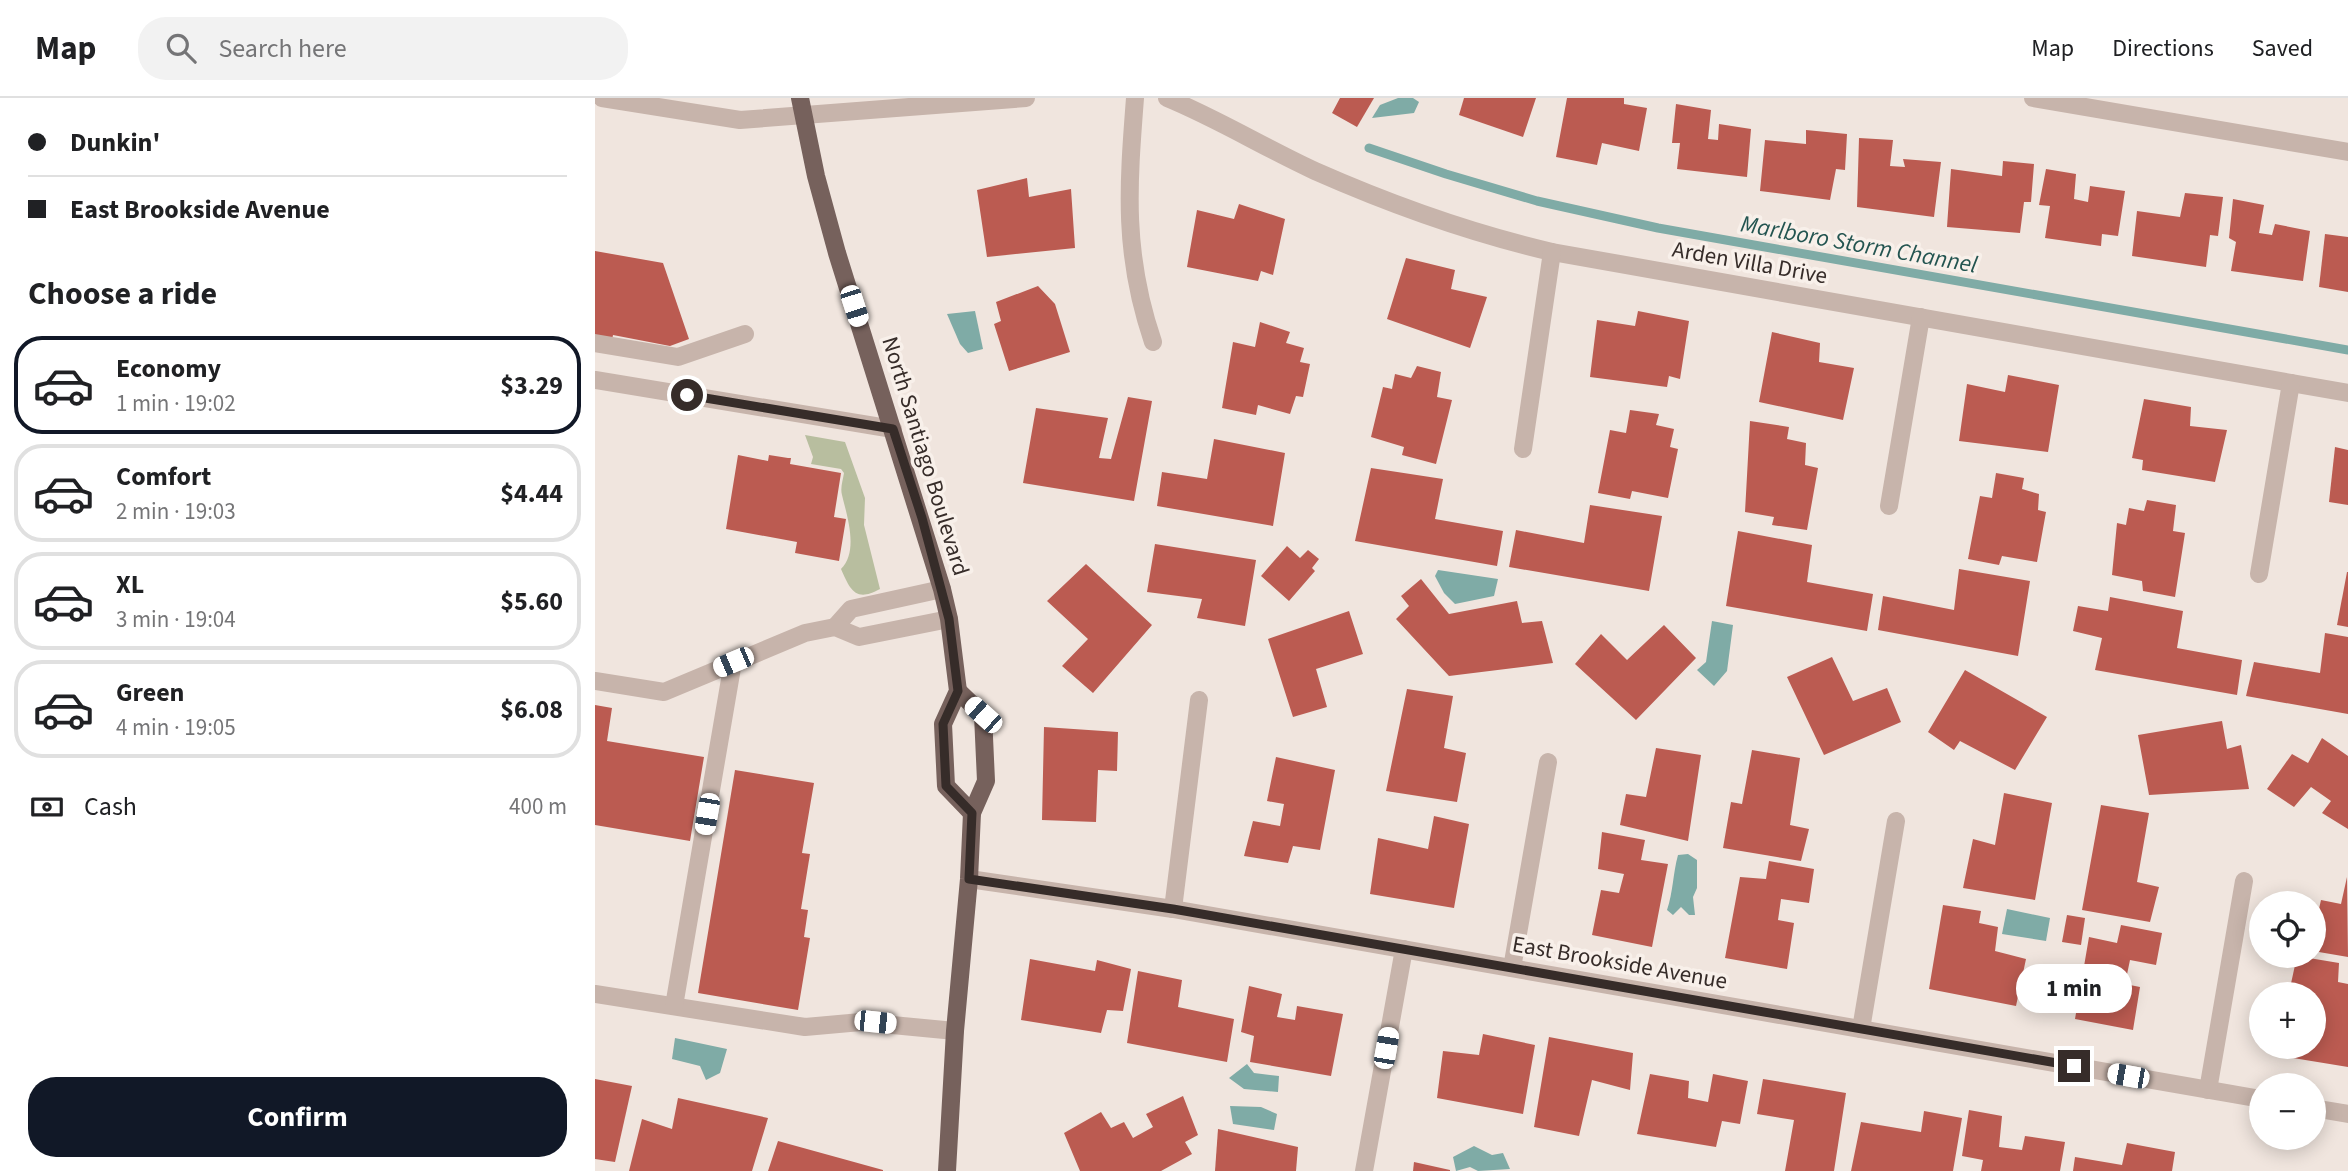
<!DOCTYPE html>
<meta charset="utf-8">
<style>
body{margin:0;font-family:"Source Sans 3",sans-serif;background:#f2f2f2;color:#202124;height:100vh;display:flex;flex-direction:column;font-size:26px;white-space:nowrap}
*{box-sizing:border-box;margin:0}
p{font-size:23px;color:#757577}
.icon{flex:none;width:38px;height:38px;fill:none;stroke:currentColor;stroke-width:2;stroke-linecap:round;stroke-linejoin:round}
.map{position:relative;flex:1;overflow:hidden}
.details{display:flex;flex-direction:column;background:#fff;width:595px}
.details>*{flex:none}
.guide{display:grid;align-content:center;height:154px;padding:0 28px;background:#fff}
.buttons{position:absolute;left:1654px;top:793px;display:grid;gap:14px}
.buttons a{display:grid;place-items:center;width:77px;height:77px;border-radius:50%;background:#fff;box-shadow:0 4px 18px #0003;font-size:35px}
.end{position:absolute;width:32px;height:32px;margin:-16px;border:9px solid #362c29;background:#fff;box-shadow:0 0 0 4px #fff}
.from{border-radius:50%}
.bubble{position:absolute;height:49px;border-radius:24px;background:#fff;box-shadow:0 4px 18px #0003;font-size:23px;font-weight:700;line-height:49px;text-align:center}
.car{position:absolute;width:21px;height:42px;margin:-21px -10px;border-radius:9px;box-shadow:0 0 5px 2px #0007;background:linear-gradient(#fff 24%,#345 0 40%,#fff 0 76%,#345 0 86%,#fff 0)}
.guide b{display:flex;align-items:center;gap:24px;height:66px;font-size:26px}
.guide b+b{border-top:2px solid #e0e0e0}
.guide i{width:18px;height:18px;background:#202124}
ul{padding:0;list-style:none}
li{display:flex;align-items:center;gap:21px;height:98px;margin:0 14px 10px;padding:0 14px;border:4px solid #e0e0e0;border-radius:28px}
li div{flex:1}
li b{display:block;font-size:26px}
li em{font-style:normal;font-weight:700}
li.active{border-color:#111827}
li>.icon{width:63px;height:63px;stroke-width:1.5}
h2{padding:0 28px;font-size:32px;line-height:84px}
.pay{display:flex;align-items:center;gap:18px;height:77px;padding:0 28px;font-size:26px}
.pay p{margin-inline-start:auto}
.primary-button{display:flex;gap:14px;margin-top:auto;padding:14px 28px}
.primary-button a{flex:1;height:80px;border-radius:28px;background:#111827;color:#fff;font-size:28px;font-weight:700;line-height:80px;text-align:center}
header{display:flex;align-items:center;gap:42px;box-sizing:border-box;height:98px;padding:0 35px;background:#fff;border-bottom:2px solid #e0e0e0}
header strong{font-size:33px}
nav{display:flex;gap:38px;margin-inline-start:auto;font-size:24px}
.search{width:490px;height:63px;background:#f2f2f2;display:flex;align-items:center;gap:18px;box-sizing:border-box;padding:0 24px;border-radius:28px;color:#757577;font-size:26px}
main{display:flex;flex:1;min-height:0}
.map>svg:first-child{display:block}
</style>
<header>
<strong>Map</strong>
<div class="search"><svg class="icon" aria-label="search" viewBox="0 0 24 24"><circle cx="10" cy="10" r="6"/><path d="M15 15l6 6"/></svg>Search here</div>
<nav><a>Map</a><a>Directions</a><a>Saved</a></nav>
</header>
<main>
<section class="details">
<div class="guide">
<b><i class="from"></i>Dunkin'</b>
<b><i></i>East Brookside Avenue</b>
</div>
<h2>Choose a ride</h2>
<ul>
<li class="active"><svg class="icon" aria-label="car" viewBox="0 0 24 24"><path d="M5 17H2v-5l4-1 3-4h7l3 4 3 1v5h-3M9 17h6M6 11h13"/><circle cx="7" cy="17" r="2"/><circle cx="17" cy="17" r="2"/></svg><div><b>Economy</b><p>1 min · 19:02</p></div><em>$3.29</em></li>
<li><svg class="icon" aria-label="car" viewBox="0 0 24 24"><path d="M5 17H2v-5l4-1 3-4h7l3 4 3 1v5h-3M9 17h6M6 11h13"/><circle cx="7" cy="17" r="2"/><circle cx="17" cy="17" r="2"/></svg><div><b>Comfort</b><p>2 min · 19:03</p></div><em>$4.44</em></li>
<li><svg class="icon" aria-label="car" viewBox="0 0 24 24"><path d="M5 17H2v-5l4-1 3-4h7l3 4 3 1v5h-3M9 17h6M6 11h13"/><circle cx="7" cy="17" r="2"/><circle cx="17" cy="17" r="2"/></svg><div><b>XL</b><p>3 min · 19:04</p></div><em>$5.60</em></li>
<li><svg class="icon" aria-label="car" viewBox="0 0 24 24"><path d="M5 17H2v-5l4-1 3-4h7l3 4 3 1v5h-3M9 17h6M6 11h13"/><circle cx="7" cy="17" r="2"/><circle cx="17" cy="17" r="2"/></svg><div><b>Green</b><p>4 min · 19:05</p></div><em>$6.08</em></li>
</ul>
<div class="pay"><svg class="icon" aria-label="cash" viewBox="0 0 24 24"><path d="M3 7h18v10H3z"/><circle cx="12" cy="12" r="2"/></svg>Cash<p>400 m</p></div>
<div class="primary-button"><a>Confirm</a></div>
</section>
<div class="map">
<svg width="1753" height="1073" viewBox="0 0 1753 1073">
<rect width="100%" height="100%" fill="#f0e5de"/>
<path fill="#b8be9f" d="M210,337L250,344L270,400L269,427L285,491C260,505 255,491 246,471C264,453 252,418 247,397C245,390 248,382 249,375L246,371L216,366L218,359Z"/>
<g fill="#7faba6">
<path d="M803,0H818L824,4L819,15L777,20L785,7Z"/>
<path d="M380,213L388,251L373,255L365,246L352,216Z"/>
<path d="M843,472L903,481L899,498L860,506L849,495L840,478Z"/>
<path d="M1117,523L1138,527L1132,573L1119,588L1102,572L1111,564Z"/>
<path d="M1093,756L1102,762V790L1098,799L1100,817H1094L1086,809L1078,817L1072,812C1078,795 1078,775 1083,757Z"/>
<path d="M1412,811L1455,820L1451,843L1407,836Z"/>
<path d="M80,940L132,951L125,975L111,982L105,968L77,961Z"/>
<path d="M652,966L659,975L684,978L683,994L649,991L634,980Z"/>
<path d="M635,1008L666,1009L682,1016L679,1032L638,1026Z"/>
<path d="M879,1048L897,1057L908,1055L915,1071L883,1073L875,1069L861,1073L858,1059Z"/>
</g>
<g fill="none" stroke-linecap="round" stroke-linejoin="round">
<path stroke="#7faba6" stroke-width="9" d="M774,50L851,76L942,103L1063,130L1753,252"/>
</g>
<g fill="#bb5b51">
<path d="M745,0H779L762,29L737,15Z"/>
<path d="M869,0H941L928,39L864,17Z"/>
<path d="M972,0H1029V6L1052,10L1044,53L1007,45L1002,67L961,59Z"/>
<path d="M1081,6L1116,12L1113,41L1123,42L1124,26L1156,31L1152,79L1082,71L1085,45H1077Z"/>
<path d="M1211,32L1252,36L1250,72L1241,71L1235,102L1165,93L1170,42L1211,46Z"/>
<path d="M1264,40L1298,42L1295,68L1310,69L1308,61L1346,64L1339,119L1262,109Z"/>
<path d="M1408,63L1439,66L1436,104H1429L1425,135L1352,129L1356,71L1407,78Z"/>
<path d="M1451,71L1481,76L1479,101L1493,104L1495,88L1530,93L1523,138L1507,136L1506,148L1450,140L1455,108L1444,107Z"/>
<path d="M432,80L434,99L476,91L480,150L392,159L382,92Z"/>
<path d="M1590,95L1628,99L1623,138L1615,137L1611,169L1537,158L1542,113L1585,119Z"/>
<path d="M1638,101L1669,107L1664,135L1677,137L1680,126L1715,133L1708,183L1636,173L1641,144L1634,140Z"/>
<path d="M644,106L690,121L678,177L666,173L663,183L592,169L602,112L639,121Z"/>
<path d="M1730,136L1753,139V194L1724,189Z"/>
<path d="M0,153L68,165L94,241L75,248L18,237L17,242L0,239Z"/>
<path d="M811,160L860,172L856,191L892,199L875,250L792,221Z"/>
<path d="M443,188L460,206L475,254L414,273L399,226L406,223L401,204Z"/>
<path d="M1043,213L1094,223L1085,281L1074,278L1072,289L995,279L1002,222L1040,228Z"/>
<path d="M665,224L695,234L691,245L709,250L705,264L715,266L708,299L701,298L695,316L663,307L661,317L627,310L638,244L660,249Z"/>
<path d="M1177,234L1225,245L1224,264L1259,270L1248,322L1164,304Z"/>
<path d="M822,268L846,274L842,299L857,302L841,366L807,357L809,349L776,339L788,289L797,291L800,276L816,280Z"/>
<path d="M1413,277L1464,287L1453,354L1364,343L1372,286L1410,294Z"/>
<path d="M533,299L557,303L539,403L428,385L441,310L513,320L504,360L516,361Z"/>
<path d="M1549,301L1596,309L1595,328L1632,332L1620,384L1547,372L1548,362L1537,360Z"/>
<path d="M1035,312L1064,316L1061,327L1079,331L1075,349L1083,351L1073,400L1037,393L1035,401L1003,395L1015,332L1031,335Z"/>
<path d="M1155,323L1194,329L1192,341L1211,345L1210,367L1223,370L1212,432L1177,427L1179,419L1150,414Z"/>
<path d="M619,341L690,355L678,428L562,408L567,374L612,381Z"/>
<path d="M1740,349L1753,352V407L1734,404Z"/>
<path d="M143,357L173,363L174,357L193,360H196L195,366L246,375L239,419L251,421L244,463L200,455L202,444L131,431Z"/>
<path d="M776,370L848,381L840,421L908,433L902,468L760,443Z"/>
<path d="M1401,375L1429,380L1427,391L1444,396L1443,412L1451,414L1442,464L1407,458L1404,467L1373,461L1385,398L1397,400Z"/>
<path d="M1552,402L1581,407L1578,433L1590,435L1580,499L1548,493L1547,483L1517,477L1522,425L1531,427L1534,410L1549,413Z"/>
<path d="M995,407L1067,418L1054,493L914,469L921,432L989,445Z"/>
<path d="M1143,433L1217,447L1212,484L1278,496L1272,533L1131,508Z"/>
<path d="M560,446L661,462L650,528L602,520L607,501L552,494Z"/>
<path d="M692,448L705,460L713,452L724,461L717,470L720,473L694,503L666,478Z"/>
<path d="M491,466L557,527L498,595L467,568L493,541L452,503Z"/>
<path d="M1364,471L1435,483L1423,558L1283,532L1288,498L1359,512Z"/>
<path d="M1752,474H1753V529L1742,527Z"/>
<path d="M826,481L854,516L922,503L927,525L947,523L958,565L854,578L801,521L814,508L806,498Z"/>
<path d="M1515,499L1588,513L1582,550L1647,562L1642,597L1500,572L1507,540L1478,533L1483,508L1513,513Z"/>
<path d="M754,513L768,556L721,571L732,609L698,619L673,541Z"/>
<path d="M1069,527L1101,560L1041,622L980,566L1006,536L1032,562Z"/>
<path d="M1730,535L1753,539V616L1651,598L1659,564L1725,575Z"/>
<path d="M1237,559L1258,603L1292,590L1306,624L1229,657L1192,579Z"/>
<path d="M1370,572L1452,619L1420,672L1365,643L1359,652L1333,634Z"/>
<path d="M812,591L858,598L849,650L871,655L862,704L791,693Z"/>
<path d="M0,607L17,610L12,643L109,659L95,743L0,727Z"/>
<path d="M1627,623L1632,651L1646,647L1654,691L1554,697L1543,637Z"/>
<path d="M449,629L523,634L522,673L503,672L501,724L447,722Z"/>
<path d="M1727,640L1753,658V731L1727,715L1736,703L1716,689L1699,709L1672,691L1697,656L1713,665Z"/>
<path d="M1061,650L1106,657L1093,743L1025,727L1031,696L1051,699Z"/>
<path d="M1157,652L1205,660L1195,727L1214,731L1206,763L1128,750L1136,704L1147,706Z"/>
<path d="M681,659L740,672L725,752L698,748L693,765L649,758L658,723L685,728L689,706L672,703Z"/>
<path d="M140,672L219,685L207,755L215,756L206,811L213,812L209,839L215,840L203,912L103,895Z"/>
<path d="M1409,695L1457,705L1440,802L1368,790L1378,741L1400,747Z"/>
<path d="M1506,707L1554,715L1542,784L1564,789L1555,824L1487,812Z"/>
<path d="M839,718L874,726L859,810L775,796L783,740L833,751Z"/>
<path d="M1007,734L1050,742L1046,762L1073,766L1057,849L997,837L1006,792L1024,795L1029,776L1003,771Z"/>
<path d="M1174,763L1219,771L1214,805L1186,801L1183,822L1199,825L1192,871L1130,860L1145,779L1171,781Z"/>
<path d="M1752,779L1753,859L1718,853V837L1726,802L1746,806Z"/>
<path d="M1348,807L1386,813L1384,825L1403,829L1400,853L1431,861L1421,908L1334,891Z"/>
<path d="M1472,817L1490,820L1486,847L1467,844Z"/>
<path d="M1526,827L1567,835L1561,867L1535,862L1530,886L1545,889L1538,932L1480,921L1494,839L1522,845Z"/>
<path d="M1702,858L1744,865L1743,884L1753,886V969L1692,959L1694,948H1718L1720,896L1695,890Z"/>
<path d="M435,861L500,873L502,862L536,871L528,913L512,912L506,935L426,922Z"/>
<path d="M543,873L587,882L583,909L639,921L632,964L532,945Z"/>
<path d="M654,888L687,896L682,919L700,922L702,908L748,916L736,978L655,964L659,938L646,934Z"/>
<path d="M888,936L940,947L928,1016L842,1000L848,953L884,957Z"/>
<path d="M954,939L1038,955L1035,992L997,982L984,1038L939,1029Z"/>
<path d="M1055,976L1094,983L1093,1000L1113,1004L1118,976L1153,983L1145,1026L1127,1023L1121,1049L1042,1036Z"/>
<path d="M0,981L37,988L20,1064L0,1061Z"/>
<path d="M1168,981L1251,995L1239,1073H1190L1199,1022L1162,1016Z"/>
<path d="M588,998L603,1037L590,1044L597,1056L566,1073H485L469,1035L506,1014L516,1030L529,1024L538,1040L558,1029L551,1016Z"/>
<path d="M83,1000L173,1020L157,1073H34L47,1021L77,1031Z"/>
<path d="M1374,1012L1407,1018L1404,1049L1427,1052L1430,1038L1470,1044L1465,1073H1386L1388,1062L1367,1058Z"/>
<path d="M1329,1013L1367,1020L1358,1073H1256L1266,1024L1326,1034Z"/>
<path d="M623,1031L703,1049L701,1073H620Z"/>
<path d="M183,1043L288,1072V1073H173Z"/>
<path d="M1532,1045L1580,1054L1577,1073H1478L1480,1059L1527,1067Z"/>
<path d="M819,1064L855,1072V1073H818Z"/>
</g>
<g fill="none" stroke-linecap="round" stroke-linejoin="round">
<g stroke="#c7b4ab" stroke-width="18">
<path d="M7,0L145,22L431,0"/>
<path d="M540,0C533,90 528,156 558,244"/>
<path d="M572,0C623,21 670,50 720,73C797,107 875,135 957,154L1753,295"/>
<path d="M1438,0L1753,54"/>
<path d="M0,245L83,259L150,236"/>
<path d="M0,282L298,331"/>
<path d="M928,351L957,154"/>
<path d="M1294,408L1326,219"/>
<path d="M1664,476L1696,285"/>
<path d="M240,529L256,511L347,491"/>
<path d="M0,583L69,594L210,535L240,529L264,539L354,521"/>
<path d="M374,781L578,811L1666,1001"/>
<path d="M578,811L604,602"/>
<path d="M917,870L953,664"/>
<path d="M0,896L210,929L266,924L360,933"/>
<path d="M79,908L138,564"/>
<path d="M1266,931L1301,723"/>
<path d="M1613,992L1649,783"/>
<path d="M1718,1010L1753,1016"/>
<path d="M769,1073L809,851"/>
</g>
<g stroke="#76615c" stroke-width="18">
<path d="M205,0L221,78L242,155L347,491L354,521L363,593L348,626L351,688L377,715"/>
<path d="M352,1073L360,933L374,781L377,715L391,683L388,617L363,593"/>
</g>
</g>
<g fill="none" stroke-linecap="round" stroke-linejoin="round">
<path stroke="#362c29" stroke-width="9" d="M92,297L298,331L327,420L354,521L363,593L348,626L351,688L377,715L374,781L578,811L1479,968"/>
</g>
<g text-anchor="middle" stroke-width="7" stroke-linejoin="round" paint-order="stroke">
<g font-size="23" fill="#362c29" stroke="#f8f0ea">
<text transform="translate(1155 164) rotate(10)" y="8">Arden Villa Drive</text>
<text transform="translate(331 358) rotate(73)" y="8">North Santiago Boulevard</text>
<text transform="translate(1025 864) rotate(10)" y="8">East Brookside Avenue</text>
</g>
<g font-size="24" font-style="italic" fill="#235450" stroke="#f8f0ea">
<text transform="translate(1264 146) rotate(10)" y="8">Marlboro Storm Channel</text>
</g>
</g>
</svg>
<div class="buttons">
<a><svg class="icon" aria-label="locate" viewBox="0 0 24 24"><circle cx="12" cy="12" r="6"/><path d="M12 2v4M12 18v4M2 12h4M18 12h4"/></svg></a>
<a>+</a>
<a>−</a>
</div>
<i class="end from" style="left:92px;top:297px"></i>
<i class="end" style="left:1479px;top:968px"></i>
<div class="bubble" style="left:1421px;top:866px;width:116px">1 min</div>
<i class="car" style="left:259px;top:208px;rotate:162deg"></i>
<i class="car" style="left:138px;top:564px;rotate:247deg"></i>
<i class="car" style="left:388px;top:617px;rotate:312deg"></i>
<i class="car" style="left:112px;top:716px;rotate:190deg"></i>
<i class="car" style="left:280px;top:924px;rotate:96deg"></i>
<i class="car" style="left:791px;top:950px;rotate:10deg"></i>
<i class="car" style="left:1533px;top:978px;rotate:280deg"></i>
</div>
</main>
